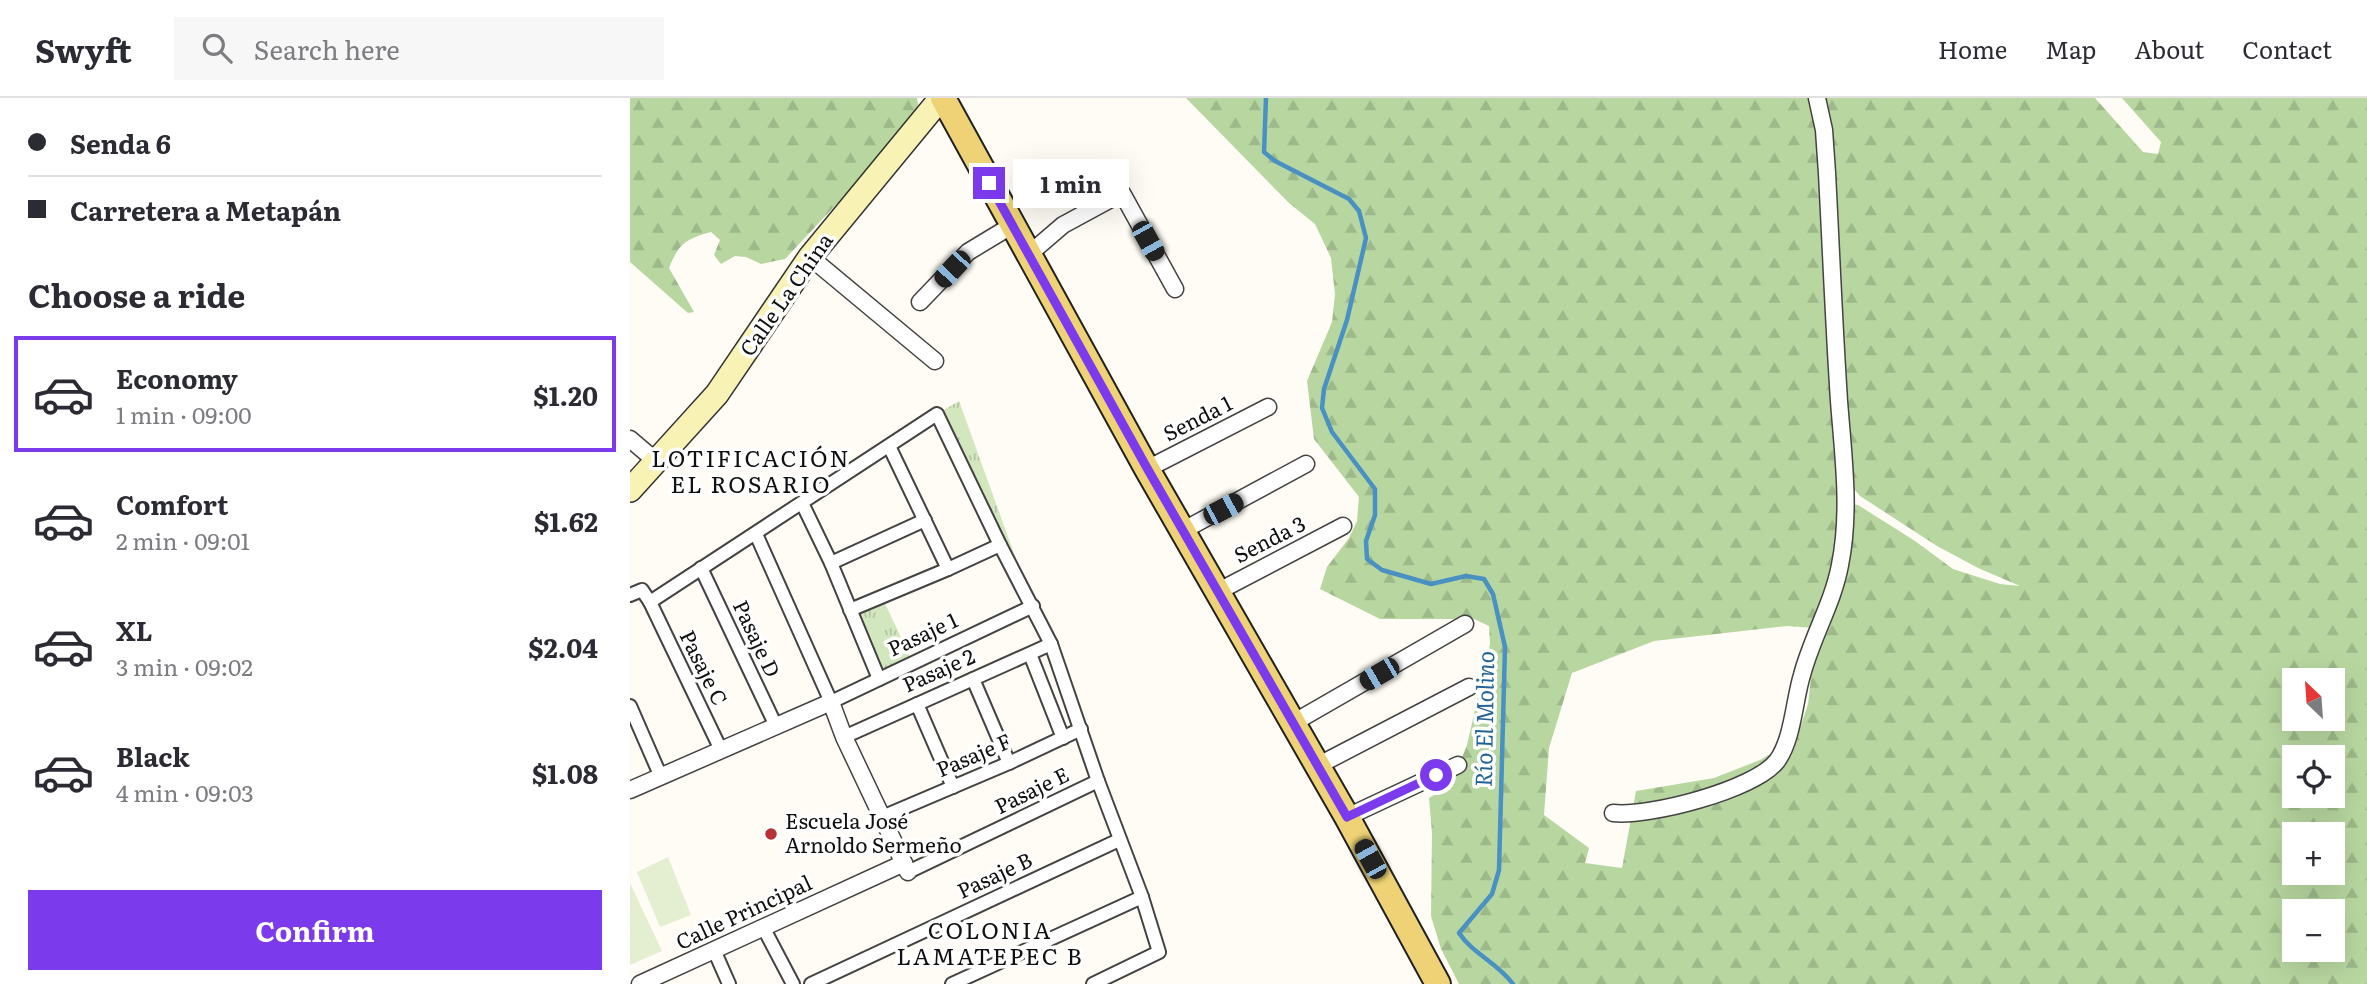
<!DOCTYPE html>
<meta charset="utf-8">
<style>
body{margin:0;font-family:Literata,serif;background:#f7f7f7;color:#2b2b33;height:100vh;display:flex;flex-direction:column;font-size:26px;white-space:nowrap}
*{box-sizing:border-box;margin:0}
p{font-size:23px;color:#7c7c81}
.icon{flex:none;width:38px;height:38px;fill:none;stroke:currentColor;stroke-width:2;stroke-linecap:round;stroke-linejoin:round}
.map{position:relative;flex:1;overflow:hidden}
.side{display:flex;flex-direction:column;background:#fff;width:630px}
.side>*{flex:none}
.guide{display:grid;align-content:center;height:154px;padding:0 28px;background:#fff}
.needle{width:46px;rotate:335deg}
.fabs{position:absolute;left:1652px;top:570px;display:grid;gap:14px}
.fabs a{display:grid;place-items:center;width:63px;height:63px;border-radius:0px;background:#fff;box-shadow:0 7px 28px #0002;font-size:35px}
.end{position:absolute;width:32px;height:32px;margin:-16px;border:9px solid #7c3aed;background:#fff;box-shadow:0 0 0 4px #fff}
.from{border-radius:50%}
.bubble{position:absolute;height:49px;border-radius:0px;background:#fff;box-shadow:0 7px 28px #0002;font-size:23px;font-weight:700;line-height:49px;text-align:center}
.car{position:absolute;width:21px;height:42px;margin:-21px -10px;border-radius:9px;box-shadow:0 0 5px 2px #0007;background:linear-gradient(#222 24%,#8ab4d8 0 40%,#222 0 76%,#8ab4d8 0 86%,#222 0)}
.guide b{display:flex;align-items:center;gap:24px;height:66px;font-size:26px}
.guide b+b{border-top:2px solid #e1e1e2}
.guide i{width:18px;height:18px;background:#2b2b33}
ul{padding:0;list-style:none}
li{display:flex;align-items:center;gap:21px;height:116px;margin:0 14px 10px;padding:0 14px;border:4px solid transparent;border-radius:0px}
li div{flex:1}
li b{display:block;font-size:26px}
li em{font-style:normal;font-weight:700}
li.current{border-color:#7c3aed}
li>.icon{width:63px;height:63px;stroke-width:1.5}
h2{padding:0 28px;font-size:32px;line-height:84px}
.action{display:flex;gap:14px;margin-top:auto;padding:14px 28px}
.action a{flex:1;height:80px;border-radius:0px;background:#7c3aed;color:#fff;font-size:28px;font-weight:700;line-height:80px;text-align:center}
header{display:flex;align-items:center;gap:42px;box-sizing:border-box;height:98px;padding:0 35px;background:#fff;border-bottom:2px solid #e1e1e2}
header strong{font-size:33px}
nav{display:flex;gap:38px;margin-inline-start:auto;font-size:24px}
.search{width:490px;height:63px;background:#f7f7f7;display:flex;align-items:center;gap:18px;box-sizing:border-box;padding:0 24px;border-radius:0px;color:#7c7c81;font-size:26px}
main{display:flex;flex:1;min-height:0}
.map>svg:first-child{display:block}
</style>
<header>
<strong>Swyft</strong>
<div class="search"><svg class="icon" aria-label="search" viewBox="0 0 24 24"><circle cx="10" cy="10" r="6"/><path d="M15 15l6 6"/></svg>Search here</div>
<nav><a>Home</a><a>Map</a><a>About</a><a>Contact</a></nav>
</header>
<main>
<section class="side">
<div class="guide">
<b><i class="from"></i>Senda 6</b>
<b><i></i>Carretera a Metapán</b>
</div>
<h2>Choose a ride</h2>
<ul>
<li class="current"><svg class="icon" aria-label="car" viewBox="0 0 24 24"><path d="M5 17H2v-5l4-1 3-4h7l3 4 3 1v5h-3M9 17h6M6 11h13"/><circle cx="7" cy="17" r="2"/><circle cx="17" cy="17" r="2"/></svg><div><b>Economy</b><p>1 min · 09:00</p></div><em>$1.20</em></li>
<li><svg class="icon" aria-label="car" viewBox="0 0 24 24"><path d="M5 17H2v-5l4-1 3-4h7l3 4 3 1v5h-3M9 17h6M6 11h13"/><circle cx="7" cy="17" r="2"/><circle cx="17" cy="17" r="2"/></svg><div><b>Comfort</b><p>2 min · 09:01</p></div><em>$1.62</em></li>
<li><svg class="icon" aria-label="car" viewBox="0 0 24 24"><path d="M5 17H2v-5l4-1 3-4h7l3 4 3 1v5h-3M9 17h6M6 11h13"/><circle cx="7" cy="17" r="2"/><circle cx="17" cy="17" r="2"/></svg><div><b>XL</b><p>3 min · 09:02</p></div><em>$2.04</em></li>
<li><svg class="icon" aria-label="car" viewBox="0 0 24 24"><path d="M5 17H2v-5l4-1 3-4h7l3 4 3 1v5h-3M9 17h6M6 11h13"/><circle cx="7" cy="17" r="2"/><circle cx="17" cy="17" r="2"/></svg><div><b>Black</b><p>4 min · 09:03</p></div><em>$1.08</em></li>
</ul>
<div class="action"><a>Confirm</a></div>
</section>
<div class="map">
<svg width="1737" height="886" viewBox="0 0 1737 886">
<defs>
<pattern id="grass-tufts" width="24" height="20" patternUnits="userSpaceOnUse" patternTransform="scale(1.75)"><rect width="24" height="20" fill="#d3e7bf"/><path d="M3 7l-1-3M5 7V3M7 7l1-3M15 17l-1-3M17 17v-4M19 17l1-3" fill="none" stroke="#b4c5a3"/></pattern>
<pattern id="forest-firs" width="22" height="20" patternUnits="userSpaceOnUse" patternTransform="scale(1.75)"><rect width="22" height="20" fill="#b8d7a0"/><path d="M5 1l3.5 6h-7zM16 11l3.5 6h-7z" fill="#9db889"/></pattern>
</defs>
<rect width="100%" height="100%" fill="#fefcf4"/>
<g fill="url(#grass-tufts)">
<path d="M329,303L403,508L307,316Z"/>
<path d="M252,499L283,565L249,581L220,512Z"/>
</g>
<g fill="url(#forest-firs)" fill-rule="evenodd">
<path d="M0,0H287L288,6L286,15L234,77L155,161L131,166L116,159L105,158L91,166L84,157L90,142L81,134C56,141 49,145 39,170L64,214L58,215L0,164Z"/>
<path d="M556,0H1183L1191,52L1214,405L1208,449L1185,530L1157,528L1024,543L942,575L919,650L914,717L959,750L955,765L992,770L1006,693L1084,680L1130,662L1160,644L1171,627L1178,606L1182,572L1213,491L1221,444L1222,406L1228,407L1285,443L1323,471L1370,486L1390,488L1348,470L1307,448L1230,398L1222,389L1220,376L1205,60L1195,0H1465L1513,54L1528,56L1531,44L1492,0H1737V886H829L811,851L801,818L802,735L799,700L821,687L837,647L860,546L859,528L844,521H750L690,491L697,469L719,440L727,423L729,399L684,341L677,283L702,224L705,196L701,160L685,126L659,105ZM1664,583H1703V621H1664ZM1664,660H1703V698H1664ZM1664,737H1703V775H1664ZM1664,814H1703V852H1664Z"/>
</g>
<g fill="#e4efd1">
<path d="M38,759L61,817L30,829L7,774Z"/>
<path d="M0,785L32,853L0,867Z"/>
</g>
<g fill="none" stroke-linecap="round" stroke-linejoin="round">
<path stroke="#4990c3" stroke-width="4.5" d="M636,0L634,54L645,63L719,101L729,113L736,140L717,222L694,291L692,310L702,334L745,391V417L736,443L737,461L752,472L801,486L836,478L854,481L863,496L875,549L869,772L862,796L829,835C843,856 868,865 883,886"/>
<g stroke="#434343" stroke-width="16">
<g id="pedestrian">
<path d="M259,348L318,471"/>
<path d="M172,405L201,465L249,581"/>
<path d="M126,436L201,604L403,508"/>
<path d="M201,465L295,422"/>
<path d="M71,470L146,628"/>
<path d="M0,497L12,492L20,504L307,316L370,447L421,546L468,683L512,799L529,854L463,886"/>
<path d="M20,504L91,652"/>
<path d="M220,512L318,471L370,447"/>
<path d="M400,556L433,640"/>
<path d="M343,581L379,665"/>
<path d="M287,606L323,689"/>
<path d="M0,608L31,679"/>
<path d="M214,639L421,546"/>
<path d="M252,719L379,665L451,631"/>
<path d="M278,774L468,683"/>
<path d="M133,829L163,886"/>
<path d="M84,852L99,886"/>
<path d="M181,886L489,742"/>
<path d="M322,886L512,799"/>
</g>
</g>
<g stroke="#434343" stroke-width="19">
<g id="minor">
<path d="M398,157L433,127L492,95L545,191"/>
<path d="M180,159L305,263"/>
<path d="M290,204L338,154L381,128"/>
<path d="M0,341L27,364"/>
<path d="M517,371L638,309"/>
<path d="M552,433L676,366"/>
<path d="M587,494L713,428"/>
<path d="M663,625L835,526"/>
<path d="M687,668L839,589"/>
<path d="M0,692L201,604L214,639L278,774"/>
<path d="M983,715C1019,719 1124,692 1147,663C1163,641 1164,603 1172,577C1182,539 1203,505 1210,467C1221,413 1213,356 1209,303C1204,227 1201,151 1197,75L1194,32L1187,0"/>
<path d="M717,719L828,667"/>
<path d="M10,886L274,765"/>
</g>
</g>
<g stroke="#323232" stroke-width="26">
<path id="secondary" d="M0,392L87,296L180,159L311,0"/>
</g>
<g stroke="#212121" stroke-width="28">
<path id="primary" d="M313,0L517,371L717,719L808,886"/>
</g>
<use href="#pedestrian" stroke="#fff" stroke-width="12"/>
<use href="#minor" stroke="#fff" stroke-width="16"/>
<use href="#secondary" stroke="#f9f2b5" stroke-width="23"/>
<use href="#primary" stroke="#eed275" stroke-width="24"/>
</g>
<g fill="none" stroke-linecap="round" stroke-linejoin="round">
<path stroke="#7c3aed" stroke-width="9" d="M359,85L517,370L717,719L806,677"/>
</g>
<circle fill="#b63236" stroke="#fff" stroke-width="2.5" cx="141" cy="736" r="7"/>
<g text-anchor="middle" stroke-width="7" stroke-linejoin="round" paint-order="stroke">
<g font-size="21" fill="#101010" stroke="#fff">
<text transform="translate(157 197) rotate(-55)" y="7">Calle La China</text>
<text transform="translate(568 321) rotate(-27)" y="7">Senda 1</text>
<text transform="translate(640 442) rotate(-27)" y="7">Senda 3</text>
<text transform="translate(293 537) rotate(-25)" y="7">Pasaje 1</text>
<text transform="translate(126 541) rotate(65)" y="7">Pasaje D</text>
<text transform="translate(73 570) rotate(64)" y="7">Pasaje C</text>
<text transform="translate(309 573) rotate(-24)" y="7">Pasaje 2</text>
<text transform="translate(344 658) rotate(-23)" y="7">Pasaje F</text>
<text transform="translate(402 693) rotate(-26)" y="7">Pasaje E</text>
<text transform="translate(365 778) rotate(-25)" y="7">Pasaje B</text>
<text transform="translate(114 815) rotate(-25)" y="7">Calle Principal</text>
</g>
<g font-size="21" fill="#101010" stroke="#fff" text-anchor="start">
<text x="155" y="731">Escuela José<tspan x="155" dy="24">Arnoldo Sermeño</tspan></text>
</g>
<g font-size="23" letter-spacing="2" fill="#101010" stroke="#fff">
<text x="121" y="369">LOTIFICACIÓN<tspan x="121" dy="26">EL ROSARIO</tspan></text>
<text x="360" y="841">COLONIA<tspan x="360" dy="26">LAMATEPEC B</tspan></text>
</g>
<g font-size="23" font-style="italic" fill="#22639a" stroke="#fff">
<text transform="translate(855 621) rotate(-89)" y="8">Río El Molino</text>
</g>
</g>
</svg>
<div class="fabs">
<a><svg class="needle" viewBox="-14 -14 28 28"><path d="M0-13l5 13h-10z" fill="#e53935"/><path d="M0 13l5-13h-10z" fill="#7c7c81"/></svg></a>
<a><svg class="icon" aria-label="locate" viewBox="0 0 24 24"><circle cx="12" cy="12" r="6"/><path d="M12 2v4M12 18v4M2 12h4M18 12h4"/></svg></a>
<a>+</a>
<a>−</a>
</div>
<i class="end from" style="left:806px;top:677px"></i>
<i class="end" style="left:359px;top:85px"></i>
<div class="bubble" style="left:383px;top:61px;width:116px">1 min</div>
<i class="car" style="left:518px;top:143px;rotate:151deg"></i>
<i class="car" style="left:322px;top:171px;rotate:223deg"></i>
<i class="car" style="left:593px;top:411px;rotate:62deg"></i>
<i class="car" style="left:749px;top:576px;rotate:240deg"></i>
<i class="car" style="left:740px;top:761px;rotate:331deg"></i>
</div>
</main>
